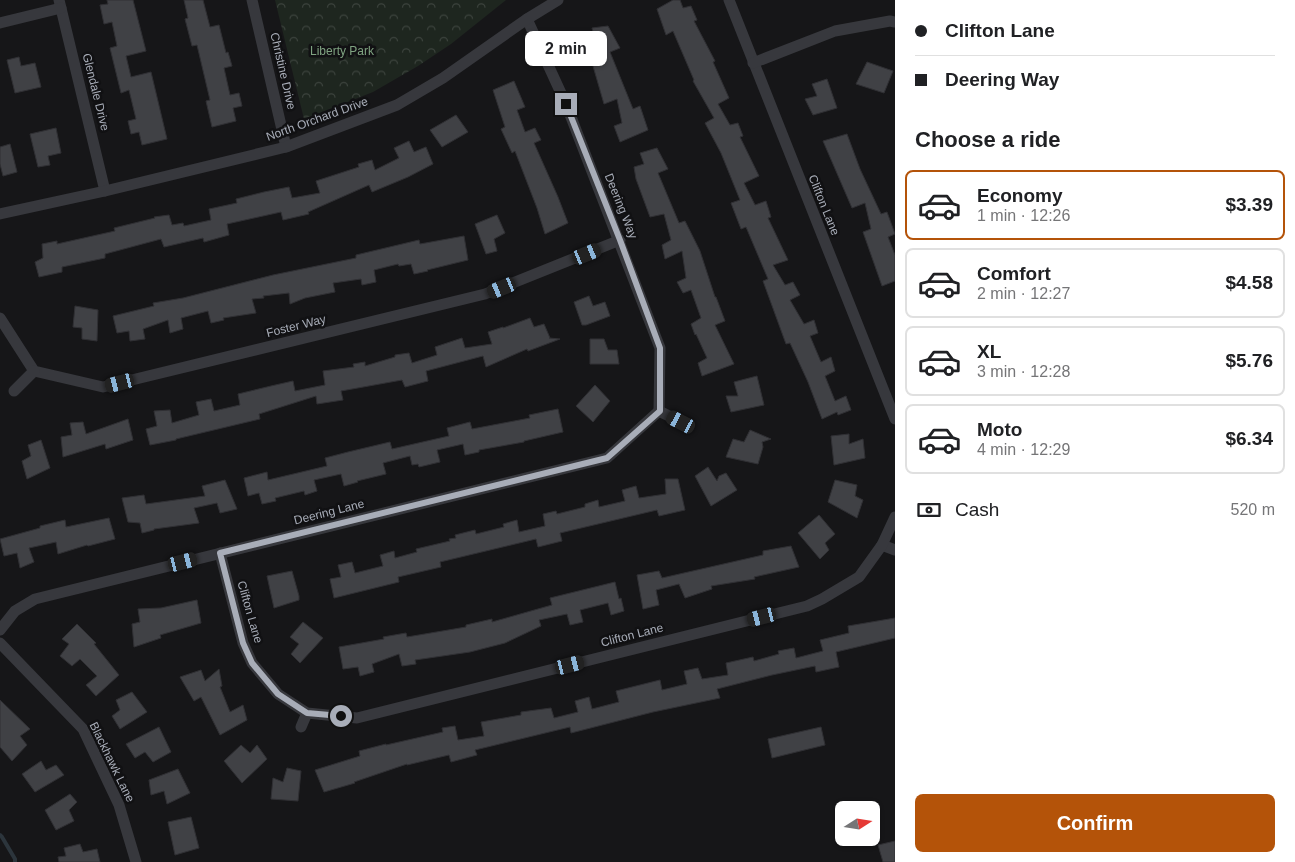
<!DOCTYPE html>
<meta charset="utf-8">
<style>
body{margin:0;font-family:Helvetica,sans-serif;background:#f2f2f2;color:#202124;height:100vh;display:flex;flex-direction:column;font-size:19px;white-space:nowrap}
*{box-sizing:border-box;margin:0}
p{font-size:16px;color:#757577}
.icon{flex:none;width:28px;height:28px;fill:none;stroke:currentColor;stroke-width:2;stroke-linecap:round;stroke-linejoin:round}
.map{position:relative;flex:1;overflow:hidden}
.drawer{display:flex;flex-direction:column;background:#fff;width:400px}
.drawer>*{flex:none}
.guide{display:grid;align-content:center;height:110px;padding:0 20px;background:#fff}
.needle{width:32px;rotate:78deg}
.fabs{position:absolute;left:835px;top:801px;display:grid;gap:10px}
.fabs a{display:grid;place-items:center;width:45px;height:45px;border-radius:8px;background:#fff;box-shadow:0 1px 4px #0004;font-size:25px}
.end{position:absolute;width:22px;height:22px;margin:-11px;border:6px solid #a8adb8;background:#111;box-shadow:0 0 0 2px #111}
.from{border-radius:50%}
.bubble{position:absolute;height:35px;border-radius:8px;background:#fff;box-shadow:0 1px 4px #0004;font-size:16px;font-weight:700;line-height:35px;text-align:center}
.car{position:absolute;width:15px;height:30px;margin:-15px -8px;border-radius:6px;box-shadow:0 0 4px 1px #0007;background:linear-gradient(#222 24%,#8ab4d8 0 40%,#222 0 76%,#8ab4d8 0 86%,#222 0)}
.guide b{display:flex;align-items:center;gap:18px;height:48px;font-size:19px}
.guide b+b{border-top:1px solid #e0e0e0}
.guide i{width:12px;height:12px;background:#202124}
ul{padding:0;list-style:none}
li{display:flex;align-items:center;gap:15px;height:70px;margin:0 10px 8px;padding:0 10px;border:2px solid #e0e0e0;border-radius:8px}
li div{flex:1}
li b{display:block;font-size:19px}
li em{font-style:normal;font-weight:700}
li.selected{border-color:#b45309}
li>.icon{width:45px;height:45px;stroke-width:1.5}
h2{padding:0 20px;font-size:22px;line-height:60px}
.pay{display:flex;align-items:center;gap:12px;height:55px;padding:0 20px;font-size:19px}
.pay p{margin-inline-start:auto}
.action{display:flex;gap:10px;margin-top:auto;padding:10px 20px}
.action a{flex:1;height:58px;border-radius:8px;background:#b45309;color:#fff;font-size:20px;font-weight:700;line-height:58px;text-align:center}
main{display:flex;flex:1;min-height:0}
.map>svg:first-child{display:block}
</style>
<main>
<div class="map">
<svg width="895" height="862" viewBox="0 0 895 862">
<defs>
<pattern id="park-crowns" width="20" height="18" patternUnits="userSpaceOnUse" patternTransform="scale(1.25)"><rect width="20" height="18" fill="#1e261f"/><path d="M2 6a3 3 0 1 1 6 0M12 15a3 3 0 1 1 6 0" fill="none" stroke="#3c433d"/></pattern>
</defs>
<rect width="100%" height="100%" fill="#161618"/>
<path fill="url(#park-crowns)" d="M275,0H506L451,44L418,66L373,92L304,119Z"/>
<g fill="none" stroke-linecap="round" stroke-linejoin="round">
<path stroke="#2c353c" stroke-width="4" d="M0,835L2,837L15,859V862"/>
</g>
<g fill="#404145" stroke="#303034">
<path d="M107,0H133L146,51L126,56L131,77L151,72L167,139L142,145L139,132L131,134L128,121L136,119L129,90L121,93L110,48L117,46L112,22L104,24L100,5L108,4Z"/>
<path d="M184,0H203L210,27L219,25L226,53L228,52L232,66L224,68L230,95L239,93L242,106L233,108L236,121L212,127L206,101L210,100L197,45L192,46L185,19L188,18Z"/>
<path d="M673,0H680L683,8L691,6L697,20L694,21L715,61L713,62L729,98L718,104L730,125L738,123L743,136L740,137L759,176L744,183L755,205L766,201L771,217L768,218L788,260L773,265L785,285L793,282L800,295L790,300L804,324L814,320L818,333L810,336L821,362L831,357L835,371L825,376L835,401L846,396L851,410L838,415L837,412L822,419L808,382L790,343L786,344L763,281L768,279L746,227L741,229L731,203L740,200L721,153L705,123L714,118L693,81L694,80L673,31L666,35L657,9Z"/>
<path d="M608,26L620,48L610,52L633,109L640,106L648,130L620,142L614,126L622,123L617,99L604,104L593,66L586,47L596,42L592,28Z"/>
<path d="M19,57L21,66L35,63L41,87L15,93L7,60Z"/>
<path d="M867,62L893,71L884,93L856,84Z"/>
<path d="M827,79L837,108L813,115L805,99L817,96L812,84Z"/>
<path d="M514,81L525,107L517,110L525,132L535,128L541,140L534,143L558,197L568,223L545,234L537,208L515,151L512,153L501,129L505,127L493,90Z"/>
<path d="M456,115L468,132L442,147L430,130Z"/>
<path d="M56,128L61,153L48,156L50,165L38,167L30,134Z"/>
<path d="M847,134L860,169L881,214L887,212L895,234L888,237L895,255V281L882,286L863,232L871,229L865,203L852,208L823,141Z"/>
<path d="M409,141L414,152L426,147L433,164L408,177L372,192L369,185L308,212L309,214L283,220L281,212L227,224L229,235L204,242L203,238L164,247L161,239L105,254V258L62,267V272L39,277L35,262L43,258L42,244L57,241V244L115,231L114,228L155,218L154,217L169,215L172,225L183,223L184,226L211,220L209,209L237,203L236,199L264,192L289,187L292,198L320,193L316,181L359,167L358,164L372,160L375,170L399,158L394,148Z"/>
<path d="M10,144L17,172L3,176L0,164V147Z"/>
<path d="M657,148L668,169L658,173L679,223L685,221L700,251L715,297H716L725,321L715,325L734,364L702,376L698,363L707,358L696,334L695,335L691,324L701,318L691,290L683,293L677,282L686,278L682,251L665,259L662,245L671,240L664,214L650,217L636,179L634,167L644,164L640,153Z"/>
<path d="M497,215L505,233L494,239L497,251L486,254L475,224Z"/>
<path d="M464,236L468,260L427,270L428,271L414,274L411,264L399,266L398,264L374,270L376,282L362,285L361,279L333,283L335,292L305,298L290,304L289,293L263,296L264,298L252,299L256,313L223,318L224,320L211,323L208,311L181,318L183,329L170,333L168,320L143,329L145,339L130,341L129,331L117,333L113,316L154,306L153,303L183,298L273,275L356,258V255L419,240L420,244Z"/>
<path d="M589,296L593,306L605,302L610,316L586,325H582L574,302Z"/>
<path d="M75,306L98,310L97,341L82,339V328L73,327Z"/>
<path d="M530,318L534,327L544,324L550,338H549L560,339L528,351L527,349L486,367L483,356L426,371L428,381L405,387L402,380L341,391L343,400L317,404L316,396L259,414L260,419L176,439V440L150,445L146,429L157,426L154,411L170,410L172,423L199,415L196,402L211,399L214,411L240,405L238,394L271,386L293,381L295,391L325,385L323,371L354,367L353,364L365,362V366L395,357V355L409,353L412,363L437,355L435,347L462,338L465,348L492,344L488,332L503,327V328Z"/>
<path d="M590,339H604L608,350H617L619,364H590Z"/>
<path d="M757,376L764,405L731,412L726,396H738L734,382Z"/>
<path d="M595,385L610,401L593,422L576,406Z"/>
<path d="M558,409L563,432L524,441V442L479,450V452L465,455L463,444L437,450L440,462L419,467L418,464L412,465L410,456L383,463L386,474L357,481L358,482L344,486L341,474L314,480L317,491L305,495L304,491L275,498L276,501L262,504L259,493L248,496L244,478L267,472L268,480L327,466L325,458L348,452L390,442L392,449L449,436L447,428L470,422L472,429L530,418L529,415Z"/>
<path d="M128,419L133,440L106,449L105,444L63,457L61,437L72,435L70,423L83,422L86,434Z"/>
<path d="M750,430L771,439L762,442L763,447L758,464L726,457L733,439L744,442Z"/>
<path d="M849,434V444L863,439L865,458L834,465L831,436Z"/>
<path d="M41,440L50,468L27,479L22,461L31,456L28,445Z"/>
<path d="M708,467L717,481L719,476L726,473L737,490L711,506L695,476Z"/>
<path d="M665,479H678L685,510L659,516L657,510L560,533L562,541L538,547L536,539L440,562L441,567L398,577L399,582L334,598L330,579L341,577L338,565L352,562L355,573L383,566L380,555L394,551L395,558L417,552L416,549L450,541L449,539L456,538L455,535L475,530L476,534L504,527L503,524L517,520L519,532L545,526L543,514L556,511L557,514L585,507V504L598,500L599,507L625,501L622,490L636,486L639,498L666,494Z"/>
<path d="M225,480L237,509L220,513L217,503L194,508L199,523L154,529V530L142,533L140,523L128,522L122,498L144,495L146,504L205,496L202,486Z"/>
<path d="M835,480L857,485L855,496L863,500L857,518L828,502Z"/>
<path d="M819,515L835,534L825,543L829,550L820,559L798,533Z"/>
<path d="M109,518L115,539L88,546L87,545L58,554L56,542L29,548L34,562L20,568L17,553L4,556L0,539L40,528V526L65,520L66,527Z"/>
<path d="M791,546L799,567L754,577L755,579L711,586L712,589L685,598L679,584L656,590L659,605L643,609L637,575L659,571L662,578L763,555V551Z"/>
<path d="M292,571L299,596V600L274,608L267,576Z"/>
<path d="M615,582L619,599L621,598L624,611L611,615L608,603L580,610L583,622L570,625L567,614L539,620L541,626L505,643L470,652L415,660L416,664L402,666L399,654L372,664L374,672L360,676L358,667L343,669L339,647L384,639L383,637L406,633L407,637L466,627V625L492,619V622L552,605L550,598Z"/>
<path d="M197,600L201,623L160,635L161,638L134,647L132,624L140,622L138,609L161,608Z"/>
<path d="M895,618V638L836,652L839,667L816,672L815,666L772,675L717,689L720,698L653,712L571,733L570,727L475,750L477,755L451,762L449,755L407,765V764L354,782L355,783L324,792L315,770L360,756L359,751L386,744V745L443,732L442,728L455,726L458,740L484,736L481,722L521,715V712L551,708L554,718L578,712L575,701L589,697L592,709L619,702L616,691L660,680L662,690L687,684L684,671L698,668L702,679L728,675L726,663L753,657L754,661L779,654L778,651L794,648L796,658L823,651L820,640L849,633L848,626Z"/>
<path d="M303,622L323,638L300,663L291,654L299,644L290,637Z"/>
<path d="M77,624L96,643L94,644L119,675L96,696L86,685L97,676L80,659L72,666L60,656L69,644L62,639Z"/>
<path d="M219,669L222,686L220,687L230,712L243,705L247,720L220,735L201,697L194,701L180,677L201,670L205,681Z"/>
<path d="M132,692L147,712L120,729L112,716L120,710L116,700Z"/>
<path d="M0,700L30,729L20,736L27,745L12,761L0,747Z"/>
<path d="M159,727L171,752L153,762L145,752L135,758L126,744Z"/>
<path d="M821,727L825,745L772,758L768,739Z"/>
<path d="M241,745L250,753L257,745L267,759L242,783L224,761Z"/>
<path d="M41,761L46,770L56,765L64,775L35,792L22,774Z"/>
<path d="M287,768L301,771L298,801L271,799L273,778L283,782Z"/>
<path d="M178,769L190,793L167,804L164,791L151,795L149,780Z"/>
<path d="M70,794L77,802L69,810L74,821L56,830L45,810Z"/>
<path d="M191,817L199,848L175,855L168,822Z"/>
<path d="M895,841V862H883L878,845Z"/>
<path d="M80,844L83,852L97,849L100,862H59L58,857L66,856L64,848Z"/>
</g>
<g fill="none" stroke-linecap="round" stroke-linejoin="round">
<g stroke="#37383d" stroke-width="11">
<path d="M59,0L105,191"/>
<path d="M252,0L286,147"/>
<path d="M729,0L895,419"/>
<path d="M527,19L566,104L660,348L659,411"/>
<path d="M0,23L61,8"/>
<path d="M753,63L835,31L890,21L895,22"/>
<path d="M0,214L105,191L286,147L397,105L443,78L527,19L558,0"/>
<path d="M0,318L34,371L103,387L485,294L620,240"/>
<path d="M14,391L34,371"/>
<path d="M659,411L681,422"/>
<path d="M882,545L895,550"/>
<path d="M220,553L243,643L252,663L278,694L307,713L357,718L807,606L822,599L859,577L882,545L895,517"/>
<path d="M0,630L15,611L35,599L607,458L659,411"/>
<path d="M0,643L83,729L119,805L136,862"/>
<path d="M301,727L307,713"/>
</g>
</g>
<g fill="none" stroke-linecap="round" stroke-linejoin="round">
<path stroke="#a8adb8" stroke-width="6" d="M341,716L307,713L278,694L252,663L243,643L220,553L607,458L660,411V348L620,240L566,104"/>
</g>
<g text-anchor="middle" stroke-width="5" stroke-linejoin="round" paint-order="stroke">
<g font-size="12" fill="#7fa381" stroke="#111113">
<text x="342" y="55">Liberty Park</text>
</g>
<g font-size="12" fill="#a8adb8" stroke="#111113">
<text transform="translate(283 71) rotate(77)" y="4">Christine Drive</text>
<text transform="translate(96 92) rotate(76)" y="4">Glendale Drive</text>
<text transform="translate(317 119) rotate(-20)" y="4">North Orchard Drive</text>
<text transform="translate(824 205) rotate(68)" y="4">Clifton Lane</text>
<text transform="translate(621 206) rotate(68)" y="4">Deering Way</text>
<text transform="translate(296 326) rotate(-14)" y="4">Foster Way</text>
<text transform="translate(329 512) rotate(-14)" y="4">Deering Lane</text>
<text transform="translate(250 612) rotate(74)" y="4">Clifton Lane</text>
<text transform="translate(632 635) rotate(-14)" y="4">Clifton Lane</text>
<text transform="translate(112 762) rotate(64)" y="4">Blackhawk Lane</text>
</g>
</g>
</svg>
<div class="fabs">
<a><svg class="needle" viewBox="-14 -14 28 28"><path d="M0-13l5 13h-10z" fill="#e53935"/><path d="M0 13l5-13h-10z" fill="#757577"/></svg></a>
</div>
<i class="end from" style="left:341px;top:716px"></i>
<i class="end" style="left:566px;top:104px"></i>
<div class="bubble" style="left:525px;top:31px;width:82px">2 min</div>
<i class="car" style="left:587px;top:254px;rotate:68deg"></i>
<i class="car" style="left:502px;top:288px;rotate:248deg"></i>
<i class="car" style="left:120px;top:383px;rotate:256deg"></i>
<i class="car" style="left:681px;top:422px;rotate:297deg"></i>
<i class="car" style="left:183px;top:562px;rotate:76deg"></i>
<i class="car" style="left:762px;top:617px;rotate:256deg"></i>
<i class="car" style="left:570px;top:665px;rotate:76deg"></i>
</div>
<section class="drawer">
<div class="guide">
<b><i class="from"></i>Clifton Lane</b>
<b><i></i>Deering Way</b>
</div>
<h2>Choose a ride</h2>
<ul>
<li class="selected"><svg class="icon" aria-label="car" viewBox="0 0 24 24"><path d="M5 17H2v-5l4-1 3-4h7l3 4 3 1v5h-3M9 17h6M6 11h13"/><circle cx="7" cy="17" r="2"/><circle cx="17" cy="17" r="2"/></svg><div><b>Economy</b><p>1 min · 12:26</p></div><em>$3.39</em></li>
<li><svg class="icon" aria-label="car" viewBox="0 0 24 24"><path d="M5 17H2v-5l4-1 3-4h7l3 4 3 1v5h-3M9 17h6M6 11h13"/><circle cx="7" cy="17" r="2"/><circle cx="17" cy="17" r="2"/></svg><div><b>Comfort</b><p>2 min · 12:27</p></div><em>$4.58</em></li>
<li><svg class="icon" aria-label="car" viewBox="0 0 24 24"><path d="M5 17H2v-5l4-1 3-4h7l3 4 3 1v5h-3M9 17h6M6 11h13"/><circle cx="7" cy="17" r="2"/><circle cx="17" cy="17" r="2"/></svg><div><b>XL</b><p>3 min · 12:28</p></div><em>$5.76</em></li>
<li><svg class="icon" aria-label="car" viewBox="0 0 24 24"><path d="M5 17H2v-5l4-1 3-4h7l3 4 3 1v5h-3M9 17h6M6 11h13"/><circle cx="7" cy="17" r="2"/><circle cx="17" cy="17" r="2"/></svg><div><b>Moto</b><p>4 min · 12:29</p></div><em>$6.34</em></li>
</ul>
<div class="pay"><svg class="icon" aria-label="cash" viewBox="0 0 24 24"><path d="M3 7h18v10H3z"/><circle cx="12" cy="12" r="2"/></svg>Cash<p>520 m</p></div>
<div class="action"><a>Confirm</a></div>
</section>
</main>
